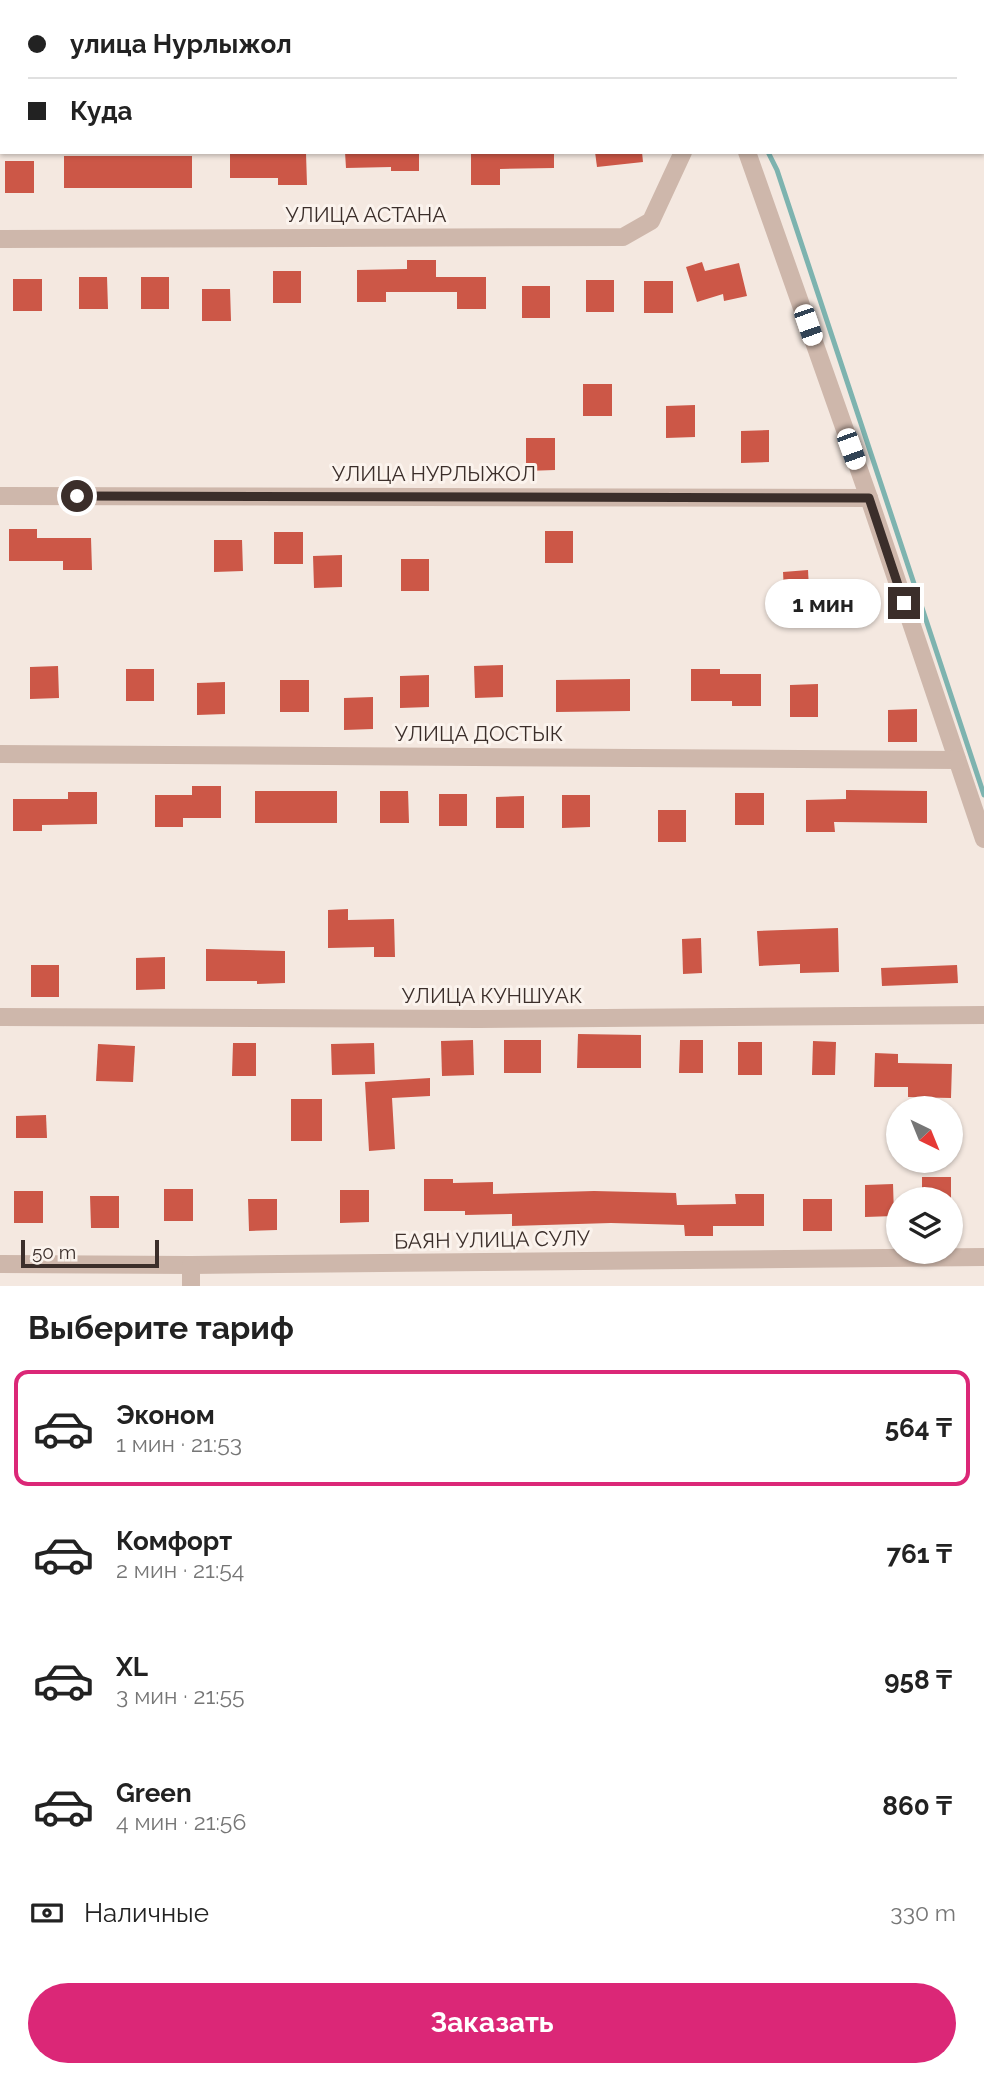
<!DOCTYPE html>
<html lang="ru">
<meta charset="utf-8">
<style>
body{margin:0;font-family:Raleway,sans-serif;background:#f6f6f6;color:#222;height:100vh;display:flex;flex-direction:column;font-size:26px;white-space:nowrap}
*{box-sizing:border-box;margin:0}
p{font-size:23px;color:#767676}
.icon{flex:none;width:38px;height:38px;fill:none;stroke:currentColor;stroke-width:2;stroke-linecap:round;stroke-linejoin:round}
.map{position:relative;height:1286px;overflow:hidden}
.details{display:flex;flex-direction:column;background:#fff;flex:1}
.details>*{flex:none}
.guide{position:absolute;left:0px;top:0px;width:985px;height:154px;box-shadow:0 2px 5px #0004;display:grid;align-content:center;height:154px;padding:0 28px;background:#fff}
.needle{width:46px;rotate:137deg}
.buttons{position:absolute;left:886px;top:1096px;display:grid;gap:14px}
.buttons a{display:grid;place-items:center;width:77px;height:77px;border-radius:50%;background:#fff;box-shadow:0 2px 5px #0004;font-size:35px}
.scale{position:absolute;left:21px;bottom:18px;width:138px;box-sizing:border-box;padding-left:7px;border:4px solid #3b2e2a;border-top:0;font-size:19px;line-height:24px;white-space:nowrap;color:#3b2e2a;-webkit-text-stroke:5px #fbf3ed;paint-order:stroke}
.end{position:absolute;width:32px;height:32px;margin:-16px;border:9px solid #3b2e2a;background:#fff;box-shadow:0 0 0 4px #fff}
.from{border-radius:50%}
.bubble{position:absolute;height:49px;border-radius:24px;background:#fff;box-shadow:0 2px 5px #0004;font-size:23px;font-weight:700;line-height:49px;text-align:center}
.car{position:absolute;width:21px;height:42px;margin:-21px -10px;border-radius:9px;box-shadow:0 0 5px 2px #0007;background:linear-gradient(#fff 24%,#345 0 40%,#fff 0 76%,#345 0 86%,#fff 0)}
.guide b{display:flex;align-items:center;gap:24px;height:66px;font-size:26px}
.guide b+b{border-top:2px solid #e0e0e0}
.guide i{width:18px;height:18px;background:#222}
ul{padding:0;list-style:none}
li{display:flex;align-items:center;gap:21px;height:116px;margin:0 14px 10px;padding:0 14px;border:4px solid transparent;border-radius:14px}
li div{flex:1}
li b{display:block;font-size:26px}
li em{font-style:normal;font-weight:700}
li.selected{border-color:#db2777}
li>.icon{width:63px;height:63px;stroke-width:1.5}
h2{padding:0 28px;font-size:32px;line-height:84px}
.pay{display:flex;align-items:center;gap:18px;height:77px;padding:0 28px;font-size:26px}
.pay p{margin-inline-start:auto}
.primary-button{display:flex;gap:14px;margin-top:auto;padding:14px 28px}
.primary-button a{flex:1;height:80px;border-radius:42px;background:#db2777;color:#fff;font-size:28px;font-weight:700;line-height:80px;text-align:center}
.map>svg:first-child{display:block}
</style>
<div class="map">
<svg width="984" height="1286" viewBox="0 0 984 1286">
<rect width="100%" height="100%" fill="#f4e8e0"/>
<g fill="none" stroke-linecap="round" stroke-linejoin="round">
<g stroke="#7db3af" stroke-width="5">
<path d="M718,0V2"/>
<path d="M768,152L777,170L984,795"/>
</g>
</g>
<g fill="#cc5747">
<path d="M230,152L306,153L307,185H278V178H230Z"/>
<path d="M345,152H419V171H391V167L346,168Z"/>
<path d="M554,152V168L500,169V185H471V153Z"/>
<path d="M595,152H642L643,162L597,167Z"/>
<rect x="64" y="156" width="128" height="32"/>
<rect x="5" y="161" width="29" height="32"/>
<path d="M407,260H436V277H486V309H457V292H386V302H357V270L407,269Z"/>
<path d="M702,262L705,271L739,263L747,296L724,301L723,294L697,302L686,267Z"/>
<rect x="273" y="271" width="28" height="32"/>
<path d="M79,277H107L108,309H79Z"/>
<rect x="141" y="277" width="28" height="32"/>
<rect x="13" y="279" width="29" height="32"/>
<rect x="586" y="280" width="28" height="32"/>
<rect x="644" y="281" width="29" height="32"/>
<rect x="522" y="286" width="28" height="32"/>
<path d="M202,289H230L231,321H202Z"/>
<rect x="583" y="384" width="29" height="32"/>
<path d="M695,405V437L666,438V406Z"/>
<path d="M769,430V462L741,463V431Z"/>
<path d="M526,438H555V470L526,471Z"/>
<path d="M9,529H37V538H91L92,570H63V561H9Z"/>
<rect x="545" y="531" width="28" height="32"/>
<rect x="274" y="532" width="29" height="32"/>
<path d="M214,540H242L243,571L214,572Z"/>
<path d="M342,555V587L314,588L313,556Z"/>
<rect x="401" y="559" width="28" height="32"/>
<path d="M808,570L810,607L785,609L783,572Z"/>
<path d="M503,665V697L475,698L474,666Z"/>
<path d="M58,666L59,698L30,699V667Z"/>
<rect x="126" y="669" width="28" height="32"/>
<path d="M691,669H720V674H761V706H732V701H691Z"/>
<path d="M429,675V707L400,708V676Z"/>
<path d="M630,679V711L556,712V680Z"/>
<rect x="280" y="680" width="29" height="32"/>
<path d="M225,682V714L197,715V683Z"/>
<path d="M818,684V717H790V685Z"/>
<path d="M373,697V729L344,730V698Z"/>
<path d="M917,709V742H888V710Z"/>
<path d="M192,786H221V818H183V827H155V795H192Z"/>
<path d="M846,790L927,791V823L834,822L835,832H806V800L846,799Z"/>
<rect x="255" y="791" width="82" height="32"/>
<path d="M380,791H408L409,823H380Z"/>
<path d="M68,792H97V824L42,825V831H13V799H68Z"/>
<rect x="735" y="793" width="29" height="32"/>
<rect x="439" y="794" width="28" height="32"/>
<path d="M562,795H590V827L562,828Z"/>
<path d="M524,796V828H496V797Z"/>
<rect x="658" y="810" width="28" height="32"/>
<path d="M348,909V920L394,919L395,957H374V947L328,948V910Z"/>
<path d="M838,928L839,972L800,973V964L759,966L757,931Z"/>
<path d="M701,938L702,973L683,974L682,939Z"/>
<path d="M206,949L285,951V983L257,984V981H206Z"/>
<path d="M165,957V989L136,990V958Z"/>
<rect x="31" y="965" width="28" height="32"/>
<path d="M957,965L958,983L882,986L881,968Z"/>
<path d="M578,1034L641,1035V1068H577Z"/>
<path d="M473,1040L474,1075L442,1076L441,1041Z"/>
<rect x="504" y="1040" width="37" height="33"/>
<path d="M680,1040H703V1073H679Z"/>
<path d="M813,1041L836,1042L835,1075H812Z"/>
<rect x="738" y="1042" width="24" height="33"/>
<path d="M233,1043H256V1076H232Z"/>
<path d="M374,1043L375,1074L332,1075L331,1044Z"/>
<path d="M98,1044L135,1046L133,1082L96,1081Z"/>
<path d="M875,1053L898,1054V1063L952,1064L951,1098L908,1097V1087H874Z"/>
<path d="M430,1078V1096L392,1098L395,1149L369,1151L365,1082Z"/>
<rect x="291" y="1099" width="31" height="42"/>
<path d="M46,1115L47,1138H16V1116Z"/>
<rect x="922" y="1177" width="29" height="22"/>
<path d="M424,1179H453V1183L493,1182V1194L594,1191L676,1193L677,1205L736,1204L735,1194H764V1226H713V1236H685L684,1225L611,1223L512,1226V1214L465,1215V1211H424Z"/>
<path d="M893,1184L894,1216L865,1217V1185Z"/>
<rect x="164" y="1189" width="29" height="32"/>
<path d="M340,1190H369V1222L340,1223Z"/>
<rect x="14" y="1191" width="29" height="32"/>
<path d="M90,1196H119V1228H91Z"/>
<path d="M248,1199H277V1230L249,1231Z"/>
<rect x="803" y="1199" width="29" height="32"/>
</g>
<g fill="none" stroke-linecap="round" stroke-linejoin="round">
<g stroke="#ceb7ab" stroke-width="18">
<path d="M329,0L438,2"/>
<path d="M512,2L526,0"/>
<path d="M747,152L869,498L984,839"/>
<path d="M0,239L623,237L651,221L683,152"/>
<path d="M0,496L869,498"/>
<path d="M0,754L957,760"/>
<path d="M0,1017L479,1019L984,1015"/>
<path d="M0,1264L191,1265L984,1257"/>
<path d="M191,1286V1265"/>
</g>
</g>
<g fill="none" stroke-linecap="round" stroke-linejoin="round">
<path stroke="#3b2e2a" stroke-width="9" d="M77,496L869,498L904,603"/>
</g>
<g text-anchor="middle" stroke-width="6" stroke-linejoin="round" paint-order="stroke">
<g font-size="21" fill="#3b2e2a" stroke="#fbf3ed">
<text x="366" y="222">УЛИЦА АСТАНА</text>
<text x="434" y="481">УЛИЦА НУРЛЫЖОЛ</text>
<text x="479" y="741">УЛИЦА ДОСТЫК</text>
<text x="492" y="1003">УЛИЦА КУНШУАК</text>
<text transform="translate(492 1240) rotate(-1)" y="7">БАЯН УЛИЦА СУЛУ</text>
</g>
</g>
</svg>
<div class="buttons">
<a><svg class="needle" viewBox="-14 -14 28 28"><path d="M0-13l5 13h-10z" fill="#e53935"/><path d="M0 13l5-13h-10z" fill="#767676"/></svg></a>
<a><svg class="icon" aria-label="layers" viewBox="0 0 24 24"><path d="M12 4l9 5-9 5-9-5zM3 14l9 5 9-5"/></svg></a>
</div>
<div class="scale">50 m</div>
<i class="end from" style="left:77px;top:496px"></i>
<i class="end" style="left:904px;top:603px"></i>
<div class="bubble" style="left:765px;top:579px;width:116px">1 мин</div>
<i class="car" style="left:808px;top:325px;rotate:161deg"></i>
<i class="car" style="left:851px;top:449px;rotate:160deg"></i>
<div class="guide">
<b><i class="from"></i>улица Нурлыжол</b>
<b><i></i>Куда</b>
</div>
</div>
<section class="details">
<h2>Выберите тариф</h2>
<ul>
<li class="selected"><svg class="icon" aria-label="car" viewBox="0 0 24 24"><path d="M5 17H2v-5l4-1 3-4h7l3 4 3 1v5h-3M9 17h6M6 11h13"/><circle cx="7" cy="17" r="2"/><circle cx="17" cy="17" r="2"/></svg><div><b>Эконом</b><p>1 мин · 21:53</p></div><em>564 ₸</em></li>
<li><svg class="icon" aria-label="car" viewBox="0 0 24 24"><path d="M5 17H2v-5l4-1 3-4h7l3 4 3 1v5h-3M9 17h6M6 11h13"/><circle cx="7" cy="17" r="2"/><circle cx="17" cy="17" r="2"/></svg><div><b>Комфорт</b><p>2 мин · 21:54</p></div><em>761 ₸</em></li>
<li><svg class="icon" aria-label="car" viewBox="0 0 24 24"><path d="M5 17H2v-5l4-1 3-4h7l3 4 3 1v5h-3M9 17h6M6 11h13"/><circle cx="7" cy="17" r="2"/><circle cx="17" cy="17" r="2"/></svg><div><b>XL</b><p>3 мин · 21:55</p></div><em>958 ₸</em></li>
<li><svg class="icon" aria-label="car" viewBox="0 0 24 24"><path d="M5 17H2v-5l4-1 3-4h7l3 4 3 1v5h-3M9 17h6M6 11h13"/><circle cx="7" cy="17" r="2"/><circle cx="17" cy="17" r="2"/></svg><div><b>Green</b><p>4 мин · 21:56</p></div><em>860 ₸</em></li>
</ul>
<div class="pay"><svg class="icon" aria-label="cash" viewBox="0 0 24 24"><path d="M3 7h18v10H3z"/><circle cx="12" cy="12" r="2"/></svg>Наличные<p>330 m</p></div>
<div class="primary-button"><a>Заказать</a></div>
</section>
